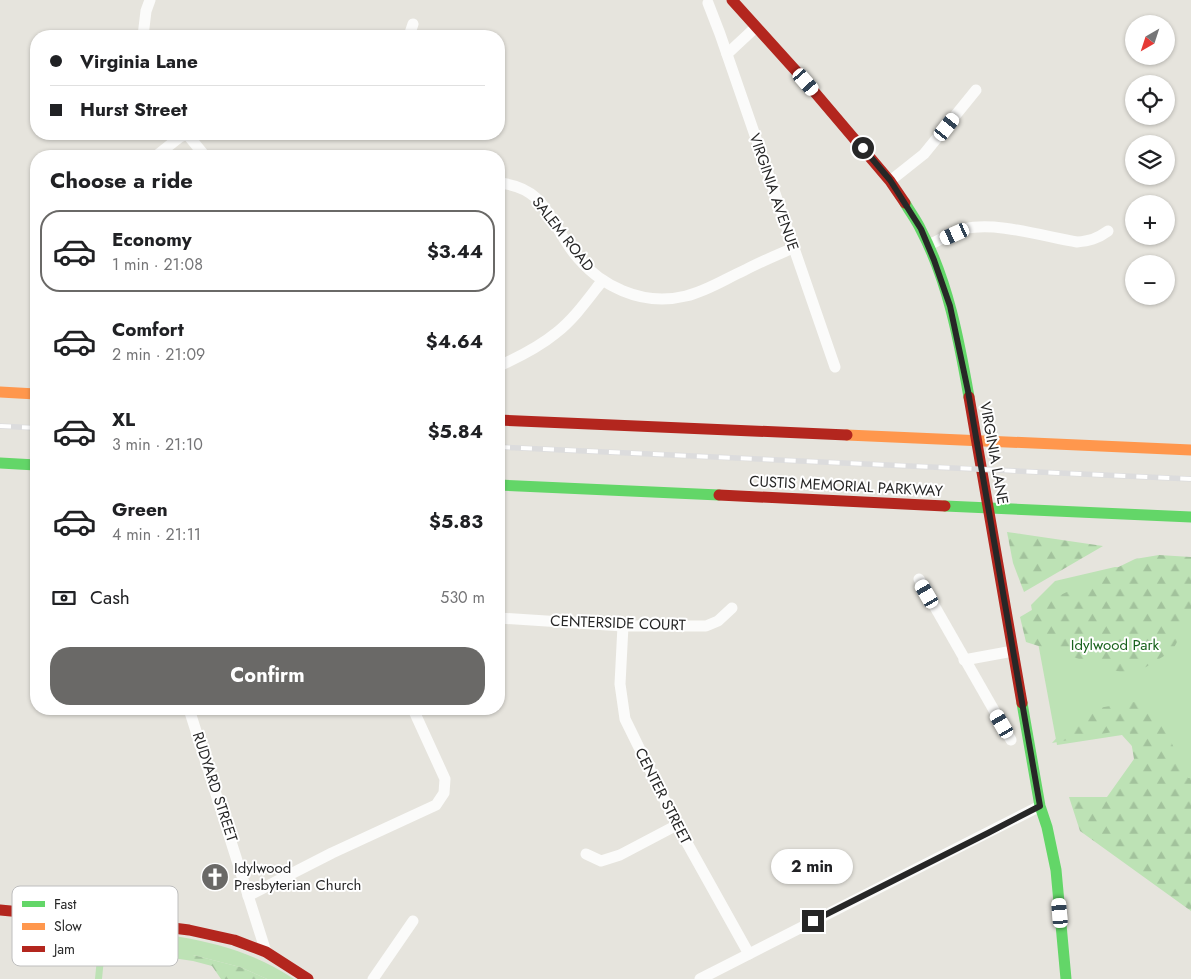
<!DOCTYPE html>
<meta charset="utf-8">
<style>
body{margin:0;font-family:Jost,sans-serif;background:#f6f6f6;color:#202124;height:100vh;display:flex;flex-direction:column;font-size:19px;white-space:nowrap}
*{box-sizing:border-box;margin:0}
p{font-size:16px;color:#757577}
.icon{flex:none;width:28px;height:28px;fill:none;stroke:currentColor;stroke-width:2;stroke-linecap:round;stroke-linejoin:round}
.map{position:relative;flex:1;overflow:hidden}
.side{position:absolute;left:30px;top:150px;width:475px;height:565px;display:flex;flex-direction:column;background:#fff;border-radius:20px;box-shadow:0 1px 4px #0004}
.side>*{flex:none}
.top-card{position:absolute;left:30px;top:30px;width:475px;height:110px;border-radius:20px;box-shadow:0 1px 4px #0004;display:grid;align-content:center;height:110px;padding:0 20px;background:#fff}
.needle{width:32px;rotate:219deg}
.controls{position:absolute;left:1125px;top:15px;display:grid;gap:10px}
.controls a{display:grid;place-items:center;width:50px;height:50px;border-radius:50%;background:#fff;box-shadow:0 1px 4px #0004;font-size:25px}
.end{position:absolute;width:22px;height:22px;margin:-11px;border:6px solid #272727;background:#fff;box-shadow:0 0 0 2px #fff}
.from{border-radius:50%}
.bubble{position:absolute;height:35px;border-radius:18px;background:#fff;box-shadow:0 1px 4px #0004;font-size:16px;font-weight:700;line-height:35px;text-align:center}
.car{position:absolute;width:15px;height:30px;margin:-15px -8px;border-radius:6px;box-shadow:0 0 4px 1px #0007;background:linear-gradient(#fff 24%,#345 0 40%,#fff 0 76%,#345 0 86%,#fff 0)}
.top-card b{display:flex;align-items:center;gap:18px;height:48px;font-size:19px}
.top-card b+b{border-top:1px solid #e0e0e0}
.top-card i{width:12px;height:12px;background:#202124}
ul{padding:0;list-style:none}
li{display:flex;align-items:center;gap:15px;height:82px;margin:0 10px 8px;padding:0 10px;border:2px solid transparent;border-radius:20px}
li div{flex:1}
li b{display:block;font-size:19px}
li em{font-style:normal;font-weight:700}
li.active{border-color:#6a6967}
li>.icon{width:45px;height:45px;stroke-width:1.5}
h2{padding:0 20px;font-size:22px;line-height:60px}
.pay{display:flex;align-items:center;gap:12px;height:55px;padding:0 20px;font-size:19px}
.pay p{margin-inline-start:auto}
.cta{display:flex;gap:10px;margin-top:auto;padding:10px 20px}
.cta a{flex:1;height:58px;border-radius:20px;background:#6a6967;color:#fff;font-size:20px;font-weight:700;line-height:58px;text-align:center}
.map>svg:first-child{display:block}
</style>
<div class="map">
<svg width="1191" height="979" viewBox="0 0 1191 979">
<defs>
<pattern id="forest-firs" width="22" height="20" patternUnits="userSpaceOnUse" patternTransform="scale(1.25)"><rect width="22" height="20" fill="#bde2b5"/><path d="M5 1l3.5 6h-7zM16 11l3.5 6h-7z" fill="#a2c29c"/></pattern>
</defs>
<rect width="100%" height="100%" fill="#e6e4dd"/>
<g fill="#bde2b5">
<path d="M1115,567L1191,571V904L1141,756L1122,735L1057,745L1031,605L1055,581Z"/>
<path d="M100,926C171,936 232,938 294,979H267L240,967L193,955V961L105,948L102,979H95Z"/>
</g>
<g fill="url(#forest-firs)">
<path d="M1007,532L1103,546L1024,592L1013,563Z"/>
<path d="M1159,555L1191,557V617L1172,651L1146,667L1123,673L1026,642L1020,617L1042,604L1135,559Z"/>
<path d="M1151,699L1188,778H1191V911L1080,831L1069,797H1107L1134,759L1129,729L1052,743L1081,711Z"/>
<path d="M193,955L240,967L267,979H221L212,966L193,961Z"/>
</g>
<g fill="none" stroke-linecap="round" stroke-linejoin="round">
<g stroke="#fbfbfa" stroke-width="11">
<path d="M708,3L720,34L835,367"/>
<path d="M143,36L146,11L150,0"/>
<path d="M409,36L413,24"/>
<path d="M727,54L756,27"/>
<path d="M187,134L205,156"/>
<path d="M156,156L180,137L187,134"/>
<path d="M890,181L924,154L976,90"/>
<path d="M499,183C545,187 549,220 573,252C599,286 642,307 686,296C707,291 725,279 745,270C760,262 777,255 793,248"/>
<path d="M929,245C940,240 952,232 965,229C994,221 1046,237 1077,242C1089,241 1097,239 1108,231"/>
<path d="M499,366C519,357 539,347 556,333C574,319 588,299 602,281"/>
<path d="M919,579L1011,740"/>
<path d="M499,618L623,626H706L718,621L732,608"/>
<path d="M623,626L620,684L625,719L677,825L749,954"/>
<path d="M964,660L1013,651"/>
<path d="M189,709L266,952"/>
<path d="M586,854L601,861L620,855L677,825"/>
<path d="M248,896L332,853L436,805L444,793L445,779L413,709"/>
<path d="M373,979L413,921"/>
<path d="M700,979L1040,806"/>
</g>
<g stroke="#63d668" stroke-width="11">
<path d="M905,203C910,212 917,221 921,230C948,281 959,340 969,397"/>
<path d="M0,463L36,465"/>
<path d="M499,485L719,495"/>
<path d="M945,506L1191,517"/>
<path d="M1022,703L1040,806L1047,827L1056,870L1066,979"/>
</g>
<g stroke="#ff974d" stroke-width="11">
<path d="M0,392L36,394"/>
<path d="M847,435L1191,450"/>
</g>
<g stroke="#b3261e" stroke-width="11">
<path d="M732,0L806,82L890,181L905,203"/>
<path d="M969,397L1022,703"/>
<path d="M499,420L847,435"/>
<path d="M719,495L945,506"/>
<path d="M0,910L126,922L189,930L234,940L266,952L308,979"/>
</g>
<g stroke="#dcdcdd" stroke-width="5.5">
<g id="rail">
<path d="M0,426L36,428"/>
<path d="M499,447L1191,479"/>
</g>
</g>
<use href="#rail" stroke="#fff" stroke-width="4" stroke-dasharray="11" stroke-linecap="butt"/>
</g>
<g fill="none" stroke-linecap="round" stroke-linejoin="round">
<path stroke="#272727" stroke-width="6" d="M813,921L988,833L1040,806L968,391L950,306L934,260L921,229L890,180L863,148"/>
</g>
<defs>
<g id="church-disc" transform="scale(1.4375)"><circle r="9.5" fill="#6a6967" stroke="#fff"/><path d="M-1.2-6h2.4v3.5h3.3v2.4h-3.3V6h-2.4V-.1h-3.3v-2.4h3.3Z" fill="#fff"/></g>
</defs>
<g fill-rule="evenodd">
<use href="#church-disc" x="215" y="877"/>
</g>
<g text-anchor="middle" stroke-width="4" stroke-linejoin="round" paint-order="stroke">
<g font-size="15" fill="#272727" stroke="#fff">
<text transform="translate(774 192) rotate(71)" y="5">VIRGINIA AVENUE</text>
<text transform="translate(563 234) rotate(52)" y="5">SALEM ROAD</text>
<text transform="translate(994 453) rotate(80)" y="5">VIRGINIA LANE</text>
<text transform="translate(846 486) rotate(3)" y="5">CUSTIS MEMORIAL PARKWAY</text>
<text transform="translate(618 623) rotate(2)" y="5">CENTERSIDE COURT</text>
<text transform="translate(215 787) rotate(72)" y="5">RUDYARD STREET</text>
<text transform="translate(663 796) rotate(63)" y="5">CENTER STREET</text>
</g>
<g font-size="15" fill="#19621d" stroke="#fff">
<text x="1115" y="650">Idylwood Park</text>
</g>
<g font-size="15" fill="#272727" stroke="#fff" text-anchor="start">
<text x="234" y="873">Idylwood<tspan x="234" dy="17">Presbyterian Church</tspan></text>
</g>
</g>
<rect x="12" y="886" width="166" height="80" rx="8" fill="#fff" stroke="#bebebe" stroke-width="1"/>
<rect x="22" y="901" width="23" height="6" fill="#63d668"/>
<rect x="22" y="923" width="23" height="7" fill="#ff974d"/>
<rect x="22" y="946" width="23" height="6" fill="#b3261e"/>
<g font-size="14" fill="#272727">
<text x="54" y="909">Fast</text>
<text x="54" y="931">Slow</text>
<text x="54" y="954">Jam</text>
</g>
</svg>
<div class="controls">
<a><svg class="needle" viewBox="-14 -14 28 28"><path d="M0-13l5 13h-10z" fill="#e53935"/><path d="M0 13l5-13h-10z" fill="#757577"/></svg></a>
<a><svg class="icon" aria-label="locate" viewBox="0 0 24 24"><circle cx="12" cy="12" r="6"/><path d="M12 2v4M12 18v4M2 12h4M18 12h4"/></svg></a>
<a><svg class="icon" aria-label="layers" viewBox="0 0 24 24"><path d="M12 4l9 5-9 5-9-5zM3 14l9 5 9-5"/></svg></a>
<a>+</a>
<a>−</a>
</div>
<i class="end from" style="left:863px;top:148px"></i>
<i class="end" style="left:813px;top:921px"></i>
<div class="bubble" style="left:771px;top:849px;width:82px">2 min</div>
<i class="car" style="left:806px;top:82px;rotate:139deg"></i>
<i class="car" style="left:947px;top:127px;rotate:38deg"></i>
<i class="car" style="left:955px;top:234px;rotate:246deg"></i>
<i class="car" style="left:927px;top:594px;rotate:330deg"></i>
<i class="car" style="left:1002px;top:724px;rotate:330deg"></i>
<i class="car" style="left:1060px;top:913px;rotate:355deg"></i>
<div class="top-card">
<b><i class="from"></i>Virginia Lane</b>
<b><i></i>Hurst Street</b>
</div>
<section class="side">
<h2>Choose a ride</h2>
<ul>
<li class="active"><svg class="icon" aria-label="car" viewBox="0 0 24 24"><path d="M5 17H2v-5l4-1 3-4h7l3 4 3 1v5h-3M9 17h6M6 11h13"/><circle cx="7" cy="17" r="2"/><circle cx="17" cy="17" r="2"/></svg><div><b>Economy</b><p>1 min · 21:08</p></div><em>$3.44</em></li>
<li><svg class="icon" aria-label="car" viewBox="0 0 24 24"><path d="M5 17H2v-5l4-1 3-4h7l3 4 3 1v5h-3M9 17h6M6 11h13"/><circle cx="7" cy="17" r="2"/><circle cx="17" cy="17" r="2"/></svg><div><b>Comfort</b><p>2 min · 21:09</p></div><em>$4.64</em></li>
<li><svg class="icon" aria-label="car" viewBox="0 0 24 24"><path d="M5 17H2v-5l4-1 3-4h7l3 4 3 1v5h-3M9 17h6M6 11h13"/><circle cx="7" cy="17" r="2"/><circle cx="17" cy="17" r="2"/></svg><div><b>XL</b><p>3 min · 21:10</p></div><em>$5.84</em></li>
<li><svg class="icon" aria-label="car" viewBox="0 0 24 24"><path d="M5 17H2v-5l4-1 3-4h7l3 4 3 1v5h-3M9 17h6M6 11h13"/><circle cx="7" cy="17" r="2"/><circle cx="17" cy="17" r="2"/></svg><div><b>Green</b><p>4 min · 21:11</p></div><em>$5.83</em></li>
</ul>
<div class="pay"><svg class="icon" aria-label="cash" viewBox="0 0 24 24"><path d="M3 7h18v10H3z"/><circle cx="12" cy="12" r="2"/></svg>Cash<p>530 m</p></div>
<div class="cta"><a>Confirm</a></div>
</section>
</div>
